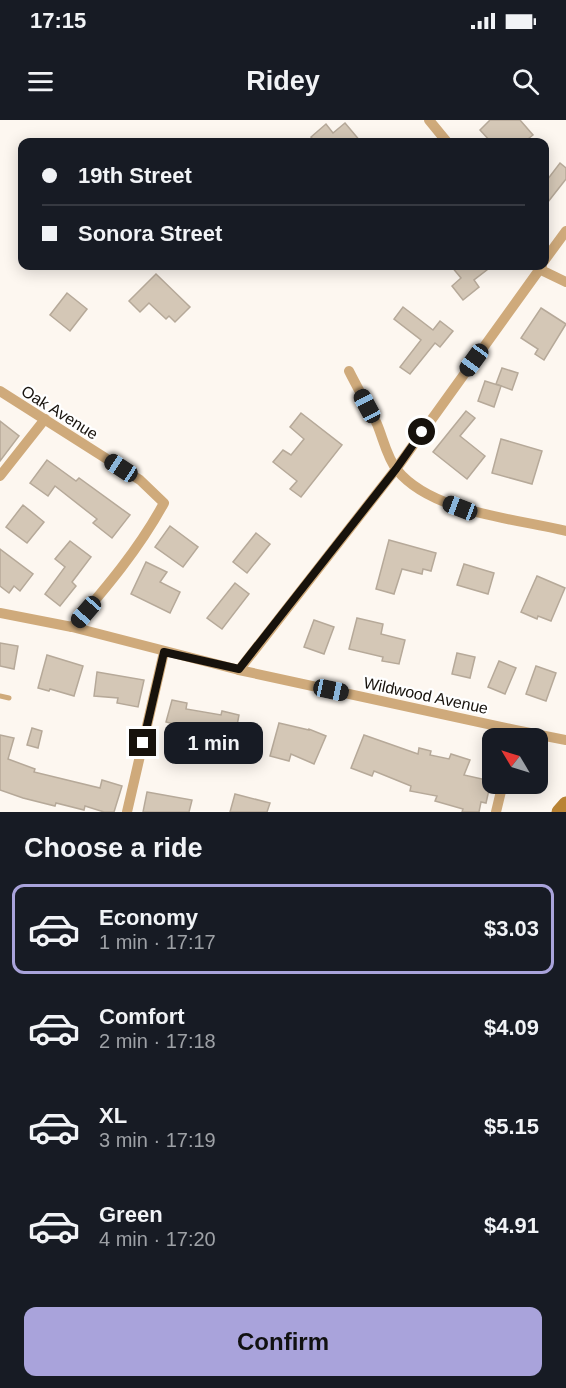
<!DOCTYPE html>
<meta charset="utf-8">
<style>
body{margin:0;font-family:Arial,sans-serif;background:#20242c;color:#f1f3f6;height:100vh;display:flex;flex-direction:column;font-size:22px;white-space:nowrap}
*{box-sizing:border-box;margin:0}
p{font-size:20px;color:#9ea1a6}
.icon{flex:none;width:33px;height:33px;fill:none;stroke:currentColor;stroke-width:2;stroke-linecap:round;stroke-linejoin:round}
.map{position:relative;height:692px;overflow:hidden}
.panel{display:flex;flex-direction:column;background:#171b24;flex:1}
.panel>*{flex:none}
.banner{position:absolute;left:18px;top:18px;width:531px;height:132px;border-radius:12px;box-shadow:0 3px 15px #0003;display:grid;align-content:center;height:132px;padding:0 24px;background:#171b24}
.needle{width:39px;rotate:308deg}
.tools{position:absolute;left:482px;top:608px;display:grid;gap:12px}
.tools a{display:grid;place-items:center;width:66px;height:66px;border-radius:12px;background:#171b24;box-shadow:0 3px 15px #0003;font-size:30px}
.end{position:absolute;width:27px;height:27px;margin:-14px;border:8px solid #17120c;background:#fff;box-shadow:0 0 0 3px #fff}
.from{border-radius:50%}
.bubble{position:absolute;height:42px;border-radius:12px;background:#171b24;box-shadow:0 3px 15px #0003;font-size:20px;font-weight:700;line-height:42px;text-align:center}
.car{position:absolute;width:18px;height:36px;margin:-18px -9px;border-radius:8px;box-shadow:0 0 4px 2px #0007;background:linear-gradient(#222 24%,#8ab4d8 0 40%,#222 0 76%,#8ab4d8 0 86%,#222 0)}
.banner b{display:flex;align-items:center;gap:21px;height:57px;font-size:22px}
.banner b+b{border-top:2px solid #363941}
.banner i{width:15px;height:15px;background:#f1f3f6}
ul{padding:0;list-style:none}
li{display:flex;align-items:center;gap:18px;height:90px;margin:0 12px 9px;padding:0 12px;border:3px solid transparent;border-radius:12px}
li div{flex:1}
li b{display:block;font-size:22px}
li em{font-style:normal;font-weight:700}
li.on{border-color:#a9a3db}
li>.icon{width:54px;height:54px;stroke-width:1.5}
h2{padding:0 24px;font-size:27px;line-height:72px}
.action{display:flex;gap:12px;margin-top:auto;padding:12px 24px}
.action a{flex:1;height:69px;border-radius:12px;background:#a9a3db;color:#111;font-size:24px;font-weight:700;line-height:69px;text-align:center}
.status{display:flex;justify-content:space-between;align-items:center;height:42px;padding:0 30px;background:#171b24;direction:ltr}
.status svg{height:16px;fill:currentColor}
header{display:flex;justify-content:space-between;align-items:center;height:78px;padding:0 24px;background:#171b24;font-size:27px;font-weight:700}
.map>svg:first-child{display:block}
</style>
<div class="status"><b>17:15</b><svg viewBox="0 0 49 12"><path d="M0 12V9h3v3zM5 12V6h3v6zM10 12V3h3v9zM15 12V0h3v12zM26 1h20v11H26zM47 4h2v5h-2z"/></svg></div>
<header><svg class="icon" aria-label="menu" viewBox="0 0 24 24"><path d="M4 6h16M4 12h16M4 18h16"/></svg>Ridey<svg class="icon" aria-label="search" viewBox="0 0 24 24"><circle cx="10" cy="10" r="6"/><path d="M15 15l6 6"/></svg></header>
<div class="map">
<svg width="566" height="692" viewBox="0 0 566 692">
<rect width="100%" height="100%" fill="#fdf7f0"/>
<g fill="#d4c7b6" stroke="#b6a999" stroke-width="1.5">
<path d="M490,0H520L533,15L524,22H491L480,10Z"/>
<path d="M345,3L361,22H315L311,17L326,4L333,13Z"/>
<path d="M560,43L566,48V59L544,87V64Z"/>
<path d="M451,146H492L474,160L479,167L463,180L452,166L461,158Z"/>
<path d="M156,154L190,187L175,202L169,196L166,199L149,183L140,192L129,181Z"/>
<path d="M67,173L87,189L70,211L50,195Z"/>
<path d="M403,187L433,210L440,201L453,211L440,227L435,223L410,254L400,247L421,220L394,199Z"/>
<path d="M541,188L566,204L544,240L535,234L538,229L521,218Z"/>
<path d="M502,248L518,253L512,270L496,264Z"/>
<path d="M485,261L501,266L494,287L478,281Z"/>
<path d="M466,291L475,298L460,316L485,336L467,359L433,332Z"/>
<path d="M301,293L342,325L301,377L290,369L297,361L273,342L283,330L291,335L304,319L290,307Z"/>
<path d="M0,301L19,316L0,341Z"/>
<path d="M501,319L542,331L532,364L492,353Z"/>
<path d="M47,340L76,361L79,358L130,395L112,418L93,403L97,399L55,366L48,376L30,363Z"/>
<path d="M23,385L44,402L27,423L6,407Z"/>
<path d="M170,406L198,427L183,447L155,427Z"/>
<path d="M256,413L270,424L247,453L233,442Z"/>
<path d="M389,420L436,433L431,451L423,449L422,454L402,449L394,474L376,469Z"/>
<path d="M70,421L91,437L72,462L76,466L60,486L45,474L65,447L55,439Z"/>
<path d="M0,429L33,454L20,471L14,466L9,473L0,466Z"/>
<path d="M146,442L167,452L160,462L180,472L170,493L131,474Z"/>
<path d="M464,444L494,453L488,474L457,465Z"/>
<path d="M537,456L565,468L551,501L538,496L537,499L521,492Z"/>
<path d="M235,463L249,474L222,509L207,498Z"/>
<path d="M357,498L383,504L381,514L405,520L399,544L382,541L383,537L349,529Z"/>
<path d="M314,500L334,507L324,534L304,527Z"/>
<path d="M0,523L18,526L14,549L0,546Z"/>
<path d="M457,533L475,537L470,558L452,554Z"/>
<path d="M47,535L83,546L74,576L50,569L49,571L38,568Z"/>
<path d="M499,541L516,548L505,574L488,567Z"/>
<path d="M536,546L556,553L546,581L526,574Z"/>
<path d="M97,552L144,560L138,587L117,583L118,578L94,576Z"/>
<path d="M172,580L187,583L186,589L221,595L222,591L239,595L234,621L216,617L217,615L189,610L190,608L166,602Z"/>
<path d="M279,603L309,610V609L326,616L314,644L291,634L289,641L270,636Z"/>
<path d="M32,608L42,611L38,628L27,625Z"/>
<path d="M0,615L14,618L8,639L35,649L34,652L100,668L102,660L122,666L114,692H104L85,686L84,690L56,683L55,686L23,678L0,670Z"/>
<path d="M364,615L418,634L419,628L431,631L430,635L449,639L451,634L470,640L464,655L491,661L486,683L481,682L479,692H462L463,689L435,681L437,676L410,671L411,666L374,651L372,656L351,648Z"/>
<path d="M147,672L192,680L189,692H143Z"/>
<path d="M235,674L270,683L267,692H230Z"/>
</g>
<g fill="none" stroke-linecap="round" stroke-linejoin="round">
<path stroke="#cfaa7b" stroke-width="5" d="M0,576L9,578"/>
<g stroke="#cfaa7b" stroke-width="10">
<path d="M429,0L447,22"/>
<path d="M544,141L566,111"/>
<path d="M537,146L539,149L566,162"/>
<path d="M349,251C358,269 368,286 377,304C383,318 387,338 397,350C432,393 514,398 566,411"/>
<path d="M0,271L140,360L164,383C139,429 106,468 72,507"/>
<path d="M0,356L45,299"/>
<path d="M0,493L72,507L239,550L515,610L566,620"/>
<path d="M239,550L396,349L542,146"/>
<path d="M127,692L164,532"/>
<path d="M496,692L503,663"/>
</g>
<path stroke="#b98334" stroke-width="15" d="M559,692L566,684"/>
</g>
<g fill="none" stroke-linecap="round" stroke-linejoin="round">
<path stroke="#17120c" stroke-width="8" d="M143,623L164,532L239,549L396,349L422,312"/>
</g>
<g text-anchor="middle" stroke-width="4.5" stroke-linejoin="round" paint-order="stroke">
<g font-size="16" fill="#17120c" stroke="#fff">
<text transform="translate(60 292) rotate(32)" y="6">Oak Avenue</text>
<text transform="translate(426 575) rotate(12)" y="6">Wildwood Avenue</text>
</g>
</g>
</svg>
<div class="tools">
<a><svg class="needle" viewBox="-14 -14 28 28"><path d="M0-13l5 13h-10z" fill="#e53935"/><path d="M0 13l5-13h-10z" fill="#9ea1a6"/></svg></a>
</div>
<i class="end from" style="left:422px;top:312px"></i>
<i class="end" style="left:143px;top:623px"></i>
<div class="bubble" style="left:164px;top:602px;width:99px">1 min</div>
<i class="car" style="left:474px;top:240px;rotate:216deg"></i>
<i class="car" style="left:367px;top:286px;rotate:332deg"></i>
<i class="car" style="left:121px;top:348px;rotate:303deg"></i>
<i class="car" style="left:460px;top:388px;rotate:291deg"></i>
<i class="car" style="left:86px;top:492px;rotate:221deg"></i>
<i class="car" style="left:331px;top:570px;rotate:102deg"></i>
<div class="banner">
<b><i class="from"></i>19th Street</b>
<b><i></i>Sonora Street</b>
</div>
</div>
<section class="panel">
<h2>Choose a ride</h2>
<ul>
<li class="on"><svg class="icon" aria-label="car" viewBox="0 0 24 24"><path d="M5 17H2v-5l4-1 3-4h7l3 4 3 1v5h-3M9 17h6M6 11h13"/><circle cx="7" cy="17" r="2"/><circle cx="17" cy="17" r="2"/></svg><div><b>Economy</b><p>1 min · 17:17</p></div><em>$3.03</em></li>
<li><svg class="icon" aria-label="car" viewBox="0 0 24 24"><path d="M5 17H2v-5l4-1 3-4h7l3 4 3 1v5h-3M9 17h6M6 11h13"/><circle cx="7" cy="17" r="2"/><circle cx="17" cy="17" r="2"/></svg><div><b>Comfort</b><p>2 min · 17:18</p></div><em>$4.09</em></li>
<li><svg class="icon" aria-label="car" viewBox="0 0 24 24"><path d="M5 17H2v-5l4-1 3-4h7l3 4 3 1v5h-3M9 17h6M6 11h13"/><circle cx="7" cy="17" r="2"/><circle cx="17" cy="17" r="2"/></svg><div><b>XL</b><p>3 min · 17:19</p></div><em>$5.15</em></li>
<li><svg class="icon" aria-label="car" viewBox="0 0 24 24"><path d="M5 17H2v-5l4-1 3-4h7l3 4 3 1v5h-3M9 17h6M6 11h13"/><circle cx="7" cy="17" r="2"/><circle cx="17" cy="17" r="2"/></svg><div><b>Green</b><p>4 min · 17:20</p></div><em>$4.91</em></li>
</ul>
<div class="action"><a>Confirm</a></div>
</section>
